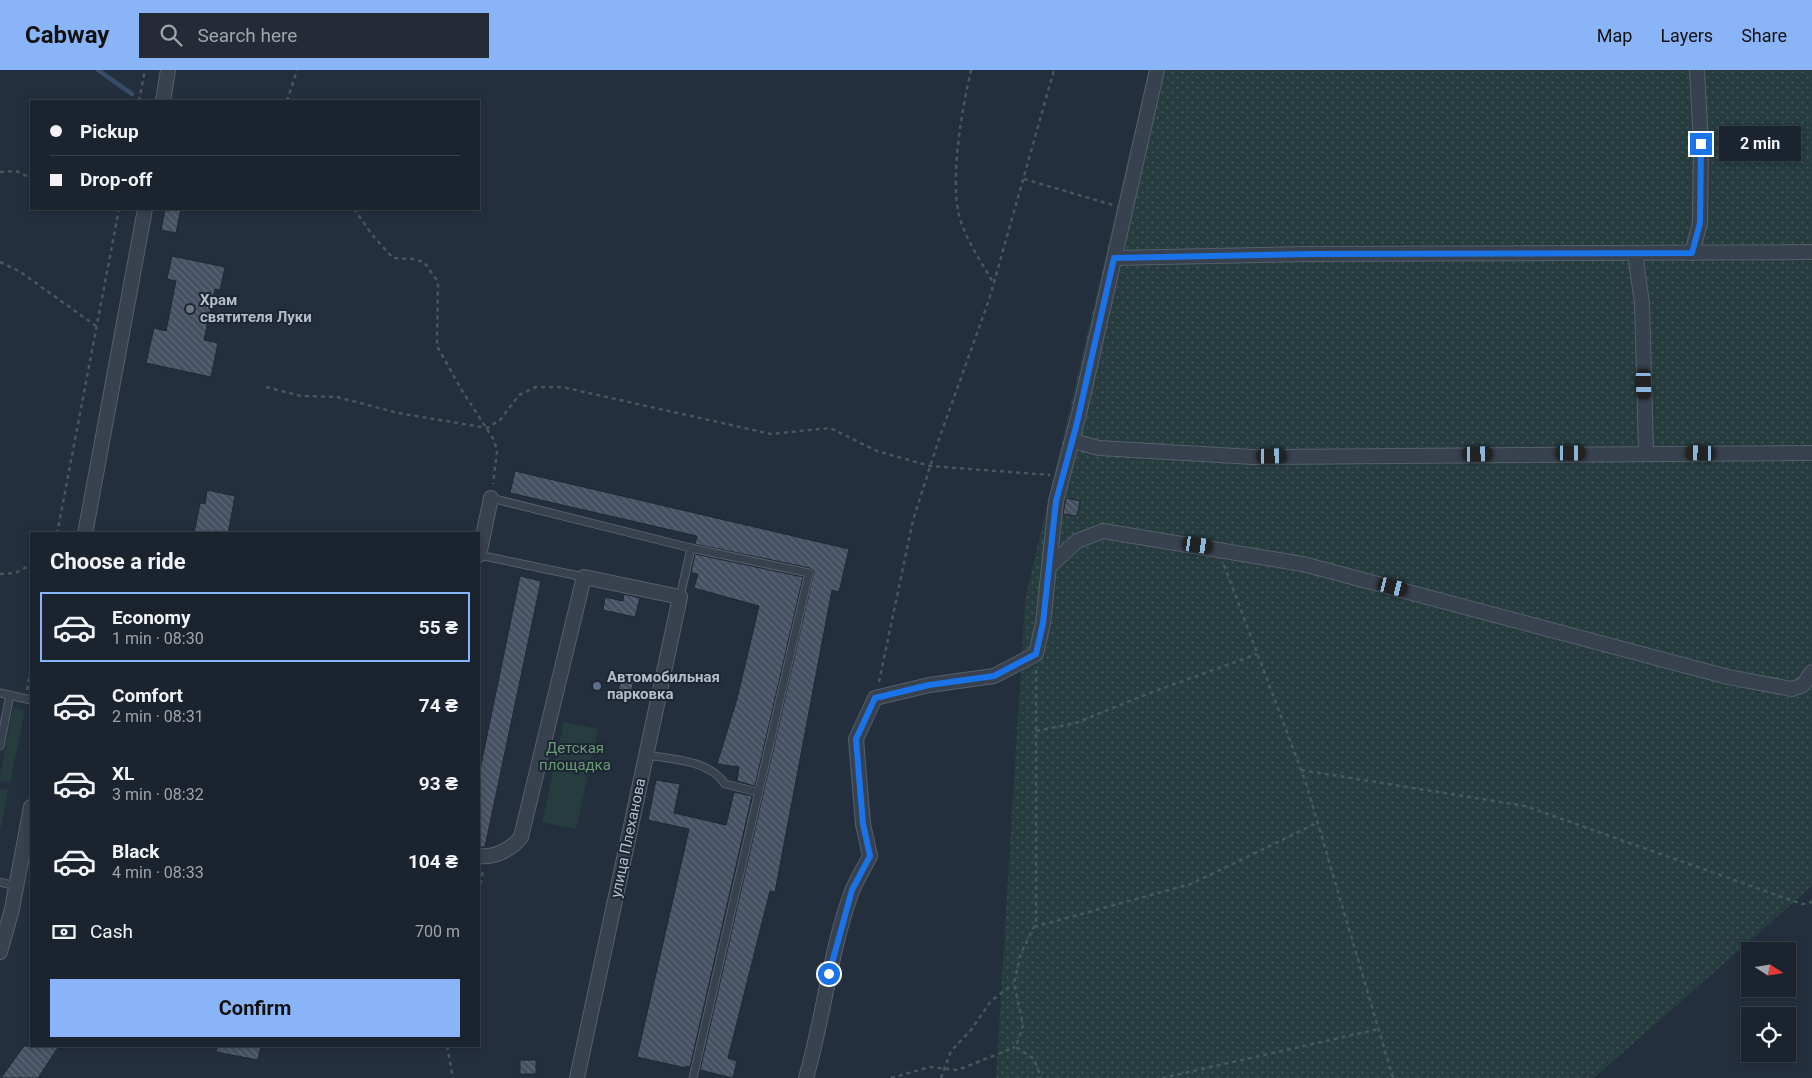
<!DOCTYPE html>
<meta charset="utf-8">
<style>
body{margin:0;font-family:Roboto,sans-serif;background:#242b36;color:#f1f3f6;height:100vh;display:flex;flex-direction:column;font-size:19px;white-space:nowrap}
*{box-sizing:border-box;margin:0}
p{font-size:16px;color:#a0a4aa}
.icon{flex:none;width:28px;height:28px;fill:none;stroke:currentColor;stroke-width:2;stroke-linecap:round;stroke-linejoin:round}
.map{position:relative;flex:1;overflow:hidden}
.side{position:absolute;left:30px;top:462px;width:450px;height:515px;display:flex;flex-direction:column;background:#1b232e;border-radius:0px;box-shadow:0 2px 8px #0003,0 0 0 1px #39404a}
.side>*{flex:none}
.banner{position:absolute;left:30px;top:30px;width:450px;height:110px;border-radius:0px;box-shadow:0 2px 8px #0003,0 0 0 1px #39404a;display:grid;align-content:center;height:110px;padding:0 20px;background:#1b232e}
.needle{width:32px;rotate:102deg}
.controls{position:absolute;left:1741px;top:872px;display:grid;gap:10px}
.controls a{display:grid;place-items:center;width:55px;height:55px;border-radius:0px;background:#1b232e;box-shadow:0 2px 8px #0003,0 0 0 1px #39404a;font-size:25px}
.end{position:absolute;width:22px;height:22px;margin:-11px;border:6px solid #1a73e8;background:#fff;box-shadow:0 0 0 2px #fff}
.from{border-radius:50%}
.bubble{position:absolute;height:35px;border-radius:0px;background:#1b232e;box-shadow:0 2px 8px #0003,0 0 0 1px #39404a;font-size:16px;font-weight:700;line-height:35px;text-align:center}
.car{position:absolute;width:15px;height:30px;margin:-15px -8px;border-radius:6px;box-shadow:0 0 4px 1px #0007;background:linear-gradient(#222 24%,#8ab4d8 0 40%,#222 0 76%,#8ab4d8 0 86%,#222 0)}
.banner b{display:flex;align-items:center;gap:18px;height:48px;font-size:19px}
.banner b+b{border-top:1px solid #39404a}
.banner i{width:12px;height:12px;background:#f1f3f6}
ul{padding:0;list-style:none}
li{display:flex;align-items:center;gap:15px;height:70px;margin:0 10px 8px;padding:0 10px;border:2px solid transparent;border-radius:0px}
li div{flex:1}
li b{display:block;font-size:19px}
li em{font-style:normal;font-weight:700}
li.on{border-color:#8ab4f8}
li>.icon{width:45px;height:45px;stroke-width:1.5}
h2{padding:0 20px;font-size:22px;line-height:60px}
.pay{display:flex;align-items:center;gap:12px;height:55px;padding:0 20px;font-size:19px}
.pay p{margin-inline-start:auto}
.cta{display:flex;gap:10px;margin-top:auto;padding:10px 20px}
.cta a{flex:1;height:58px;border-radius:0px;background:#8ab4f8;color:#111;font-size:20px;font-weight:700;line-height:58px;text-align:center}
header{display:flex;align-items:center;gap:30px;box-sizing:border-box;height:70px;padding:0 25px;background:#8ab4f8;color:#111}
header strong{font-size:24px}
nav{display:flex;gap:28px;margin-inline-start:auto;font-size:18px}
.search{width:350px;height:45px;background:#242b36;display:flex;align-items:center;gap:12px;box-sizing:border-box;padding:0 18px;border-radius:0px;color:#a0a4aa;font-size:19px}
.map>svg:first-child{display:block}
</style>
<header>
<strong>Cabway</strong>
<div class="search"><svg class="icon" aria-label="search" viewBox="0 0 24 24"><circle cx="10" cy="10" r="6"/><path d="M15 15l6 6"/></svg>Search here</div>
<nav><a>Map</a><a>Layers</a><a>Share</a></nav>
</header>
<div class="map">
<svg width="1812" height="1008" viewBox="0 0 1812 1008">
<defs>
<pattern id="garden-dots" width="8" height="8" patternUnits="userSpaceOnUse" patternTransform="scale(1.25)"><rect width="8" height="8" fill="#263c3f"/><path d="M2 2h.1M6 6h.1" fill="none" stroke="#435659" stroke-width="1.8" stroke-linecap="round"/></pattern>
<pattern id="building-back-hatch" width="6" height="6" patternUnits="userSpaceOnUse" patternTransform="scale(1.25)"><rect width="6" height="6" fill="#455162"/><path d="M-1 5l2 2M0 0l6 6M5-1l2 2" fill="none" stroke="#5d6877"/></pattern>
</defs>
<rect width="100%" height="100%" fill="#242f3e"/>
<g fill="#263c3f">
<path d="M13,638L25,641L10,713L0,711V704Z"/>
<path d="M564,652L598,659L576,759L542,752Z"/>
<path d="M0,719L8,720L0,762Z"/>
</g>
<path fill="url(#garden-dots)" d="M1149,0H1812V816L1594,1008H996L1025,530Z"/>
<g fill="none" stroke-linecap="round" stroke-linejoin="round">
<path stroke="#394c67" stroke-width="4.5" d="M98,0L132,24"/>
</g>
<g fill="url(#building-back-hatch)" stroke="#1f2835">
<path d="M165,139H181L176,163L161,160Z"/>
<path d="M172,186L225,197L220,220L215,219L204,270L218,273L211,307L146,293L154,258L166,261L176,211L167,209Z"/>
<path d="M515,401L849,479L839,522L832,520L775,822L770,821L728,988L737,991L733,1008L700,1000L814,501L810,498L695,474L697,466L510,423Z"/>
<path d="M207,420L235,426L228,464H194L200,433L205,434Z"/>
<path d="M1066,428L1080,431L1077,446L1063,444Z"/>
<path d="M695,484L803,507L755,716L737,711L739,697L717,694L737,629L759,536L694,518L698,504L691,503Z"/>
<path d="M520,506L541,511L485,777H479V704Z"/>
<path d="M624,524L640,528L635,547L603,540L605,527L623,531Z"/>
<path d="M621,605L634,608L630,630L617,628Z"/>
<path d="M656,710L680,714L674,743L726,755L734,722L752,726L690,997L686,996V998L637,987L689,759L648,750Z"/>
<path d="M24,976H59L38,1008H1Z"/>
<path d="M217,976H261L258,990L216,982Z"/>
<rect x="520" y="990" width="16" height="14"/>
</g>
<g fill="none" stroke-linecap="round" stroke-linejoin="round">
<g stroke="#565f6c" stroke-width="9">
<g id="lane">
<path d="M491,428L691,478L809,503L693,1008"/>
<path d="M479,485L584,507"/>
<path d="M680,527L691,478"/>
<path d="M0,623L31,630"/>
<path d="M0,676L10,625"/>
<path d="M646,685C672,689 709,690 725,714L758,722"/>
<path d="M0,812L16,816"/>
</g>
</g>
<g stroke="#565f6c" stroke-width="16">
<g id="street">
<path d="M163,31L168,0"/>
<path d="M1692,183L1700,153L1701,74L1697,0"/>
<path d="M1635,184L1642,233L1646,382"/>
<path d="M1115,188L1312,184L1812,182"/>
<path d="M1073,371L1099,378L1253,387L1812,383"/>
<path d="M85,464L145,139"/>
<path d="M479,485L491,428"/>
<path d="M1050,496L1077,471L1103,461L1303,494L1728,607L1792,619L1803,615L1812,602"/>
<path d="M479,786C495,788 512,779 521,767L584,507L680,527L577,1008"/>
<path d="M0,882L12,839L31,737"/>
<path d="M806,1008C824,946 830,881 852,821C857,809 864,798 870,786L863,754L856,669L875,628L929,615L994,606L1036,584L1043,553L1056,431L1079,344L1157,0"/>
</g>
</g>
<g stroke="#44595c" stroke-width="2.5" stroke-dasharray="4 4" stroke-linecap="butt">
<path d="M971,0C962,39 950,107 959,145C965,169 982,193 994,214"/>
<path d="M139,31L145,0"/>
<path d="M287,31L297,0"/>
<path d="M0,102L16,101L31,108"/>
<path d="M1024,109L1113,135"/>
<path d="M354,139L373,166L393,188L413,189L424,192L438,212L437,276L461,319L494,370L497,381L493,414"/>
<path d="M0,192L19,201L96,256"/>
<path d="M266,317L301,326L337,327L398,343L487,358L500,350L519,325L536,317H562L771,364L830,358L877,381L930,396L1050,405"/>
<path d="M57,464L119,139"/>
<path d="M1224,495L1305,710L1393,1008"/>
<path d="M0,504L15,503L31,495"/>
<path d="M1036,600V853L1021,883L1014,913L1023,955L1016,977L1034,989L1041,1008"/>
<path d="M879,612L913,450L939,369L989,230L1054,0"/>
<path d="M27,620L31,598"/>
<path d="M1036,661L1076,653L1142,626L1257,584"/>
<path d="M1301,700L1525,736L1802,834L1812,832"/>
<path d="M479,822L483,801"/>
<path d="M1034,857L1191,814L1317,753"/>
<path d="M447,976L453,1008"/>
<path d="M891,1008L930,997L958,1000L1015,977"/>
<path d="M941,1008L951,981L971,960L991,931L1013,914"/>
<path d="M1162,1008L1379,959"/>
</g>
<use href="#lane" stroke="#38414e" stroke-width="7"/>
<use href="#street" stroke="#38414e" stroke-width="14"/>
</g>
<g fill="none" stroke-linecap="round" stroke-linejoin="round">
<path stroke="#1a73e8" stroke-width="6" d="M829,904L852,820L870,786L863,754L856,669L875,628L929,615L994,606L1036,584L1043,553L1056,431L1076,357L1114,188L1312,184L1692,183L1700,153L1701,74"/>
</g>
<circle fill="#6b7280" stroke="#1d2633" stroke-width="2" cx="190" cy="239" r="5"/>
<circle fill="#5c6f8a" stroke="#1d2633" stroke-width="2" cx="597" cy="616" r="5"/>
<g text-anchor="middle" stroke-width="4" stroke-linejoin="round" paint-order="stroke">
<g font-size="15" font-weight="bold" fill="#b4bcc9" stroke="#1d2633" text-anchor="start">
<text x="200" y="235">Храм<tspan x="200" dy="17">святителя Луки</tspan></text>
<text x="607" y="612">Автомобильная<tspan x="607" dy="17">парковка</tspan></text>
</g>
<g font-size="15" fill="#6b9a76" stroke="#1d2633">
<text x="575" y="683">Детская<tspan x="575" dy="17">площадка</tspan></text>
</g>
<g font-size="15" fill="#b4bcc9" stroke="#1d2633">
<text transform="translate(628 768) rotate(-78)" y="5">улица Плеханова</text>
</g>
</g>
</svg>
<div class="controls">
<a><svg class="needle" viewBox="-14 -14 28 28"><path d="M0-13l5 13h-10z" fill="#e53935"/><path d="M0 13l5-13h-10z" fill="#a0a4aa"/></svg></a>
<a><svg class="icon" aria-label="locate" viewBox="0 0 24 24"><circle cx="12" cy="12" r="6"/><path d="M12 2v4M12 18v4M2 12h4M18 12h4"/></svg></a>
</div>
<i class="end from" style="left:829px;top:904px"></i>
<i class="end" style="left:1701px;top:74px"></i>
<div class="bubble" style="left:1719px;top:56px;width:82px">2 min</div>
<i class="car" style="left:1644px;top:314px;rotate:178deg"></i>
<i class="car" style="left:1571px;top:383px;rotate:90deg"></i>
<i class="car" style="left:1701px;top:383px;rotate:271deg"></i>
<i class="car" style="left:1478px;top:384px;rotate:89deg"></i>
<i class="car" style="left:1272px;top:386px;rotate:89deg"></i>
<i class="car" style="left:1198px;top:475px;rotate:98deg"></i>
<i class="car" style="left:1393px;top:517px;rotate:104deg"></i>
<div class="banner">
<b><i class="from"></i>Pickup</b>
<b><i></i>Drop-off</b>
</div>
<section class="side">
<h2>Choose a ride</h2>
<ul>
<li class="on"><svg class="icon" aria-label="car" viewBox="0 0 24 24"><path d="M5 17H2v-5l4-1 3-4h7l3 4 3 1v5h-3M9 17h6M6 11h13"/><circle cx="7" cy="17" r="2"/><circle cx="17" cy="17" r="2"/></svg><div><b>Economy</b><p>1 min · 08:30</p></div><em>55 ₴</em></li>
<li><svg class="icon" aria-label="car" viewBox="0 0 24 24"><path d="M5 17H2v-5l4-1 3-4h7l3 4 3 1v5h-3M9 17h6M6 11h13"/><circle cx="7" cy="17" r="2"/><circle cx="17" cy="17" r="2"/></svg><div><b>Comfort</b><p>2 min · 08:31</p></div><em>74 ₴</em></li>
<li><svg class="icon" aria-label="car" viewBox="0 0 24 24"><path d="M5 17H2v-5l4-1 3-4h7l3 4 3 1v5h-3M9 17h6M6 11h13"/><circle cx="7" cy="17" r="2"/><circle cx="17" cy="17" r="2"/></svg><div><b>XL</b><p>3 min · 08:32</p></div><em>93 ₴</em></li>
<li><svg class="icon" aria-label="car" viewBox="0 0 24 24"><path d="M5 17H2v-5l4-1 3-4h7l3 4 3 1v5h-3M9 17h6M6 11h13"/><circle cx="7" cy="17" r="2"/><circle cx="17" cy="17" r="2"/></svg><div><b>Black</b><p>4 min · 08:33</p></div><em>104 ₴</em></li>
</ul>
<div class="pay"><svg class="icon" aria-label="cash" viewBox="0 0 24 24"><path d="M3 7h18v10H3z"/><circle cx="12" cy="12" r="2"/></svg>Cash<p>700 m</p></div>
<div class="cta"><a>Confirm</a></div>
</section>
</div>
